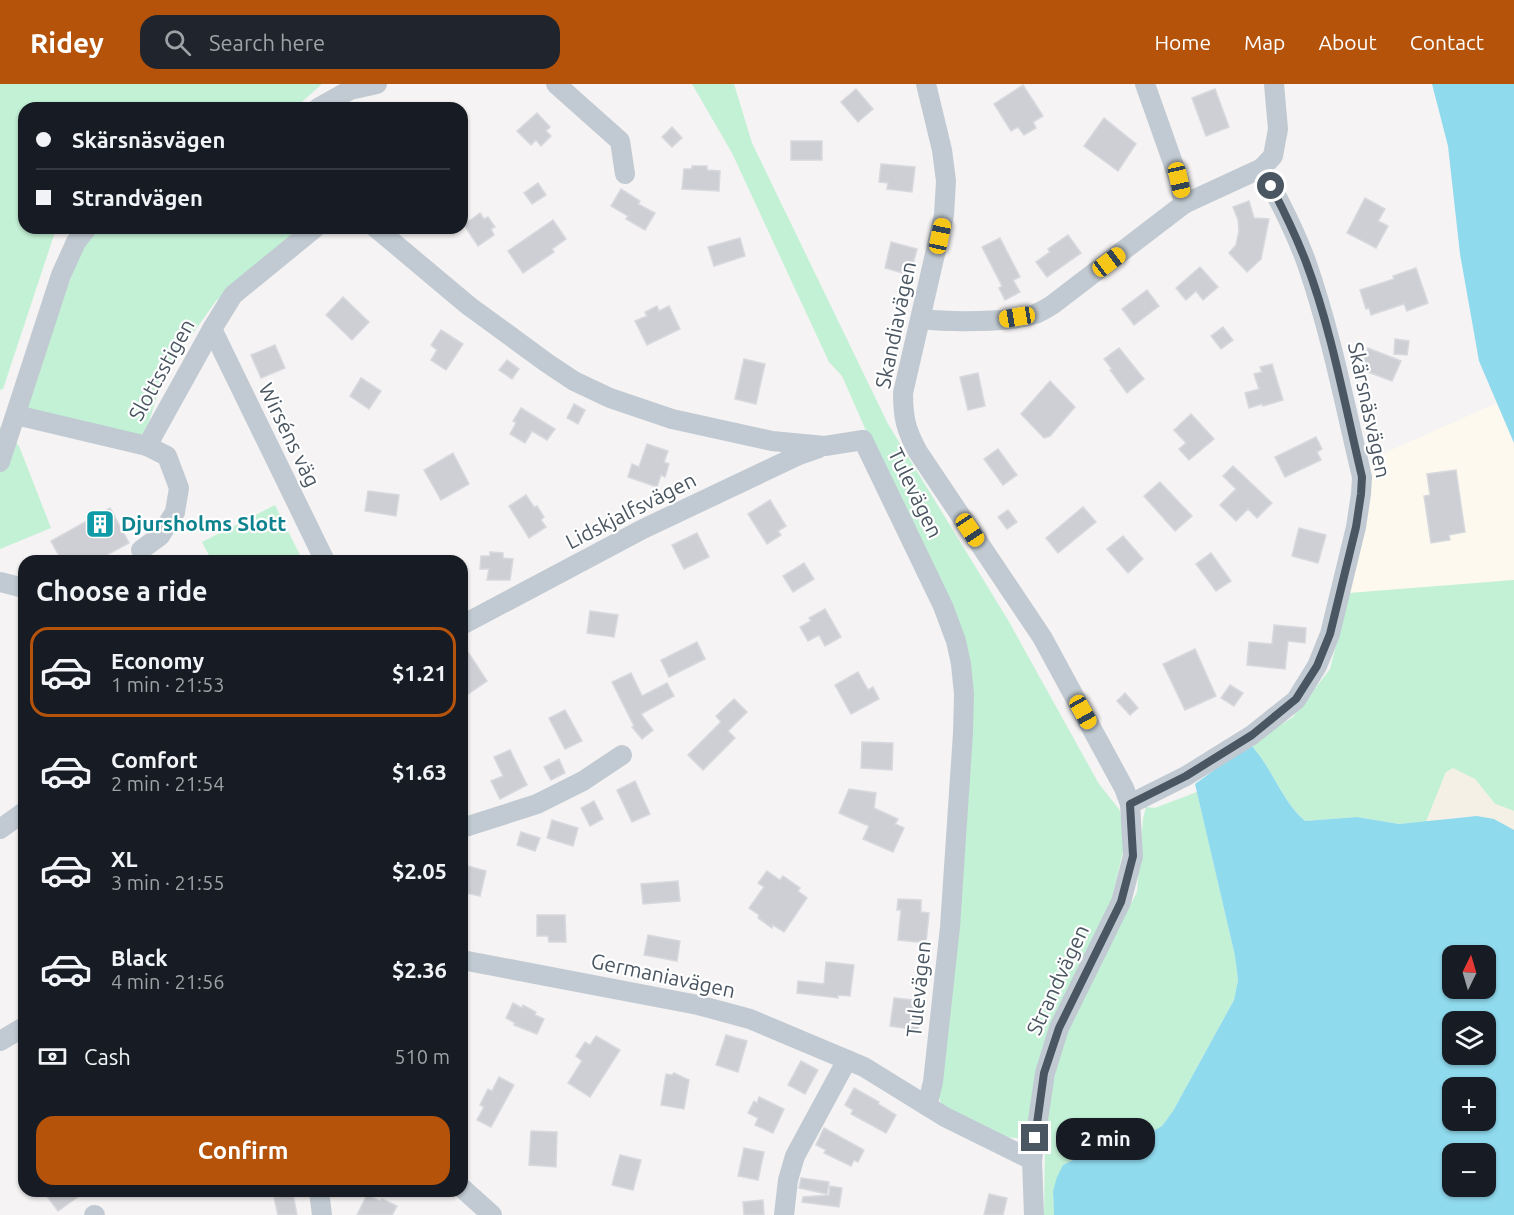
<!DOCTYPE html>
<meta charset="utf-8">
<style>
body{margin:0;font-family:Ubuntu,sans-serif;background:#20242c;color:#f1f3f6;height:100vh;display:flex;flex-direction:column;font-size:22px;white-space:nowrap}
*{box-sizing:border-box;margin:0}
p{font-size:20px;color:#9ea1a6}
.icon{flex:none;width:33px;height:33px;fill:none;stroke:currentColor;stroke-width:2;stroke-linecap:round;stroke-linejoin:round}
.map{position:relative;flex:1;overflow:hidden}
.details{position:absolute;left:18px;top:471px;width:450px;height:642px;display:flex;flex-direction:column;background:#171b24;border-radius:18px;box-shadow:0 2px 4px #0004}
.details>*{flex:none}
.top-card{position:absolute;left:18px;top:18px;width:450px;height:132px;border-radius:18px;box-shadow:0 2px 4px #0004;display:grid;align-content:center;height:132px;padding:0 18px;background:#171b24}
.needle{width:39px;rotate:5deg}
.fabs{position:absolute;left:1442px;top:861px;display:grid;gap:12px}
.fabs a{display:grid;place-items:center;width:54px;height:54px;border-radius:12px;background:#171b24;box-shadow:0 2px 4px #0004;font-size:30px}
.end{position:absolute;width:27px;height:27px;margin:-14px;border:8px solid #4a5661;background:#fff;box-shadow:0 0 0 3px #fff}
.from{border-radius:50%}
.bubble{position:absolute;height:42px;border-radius:18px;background:#171b24;box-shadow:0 2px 4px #0004;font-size:20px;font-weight:700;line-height:42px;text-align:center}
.car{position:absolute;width:18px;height:36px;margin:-18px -9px;border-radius:8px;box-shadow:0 0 4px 2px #0007;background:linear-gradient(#f5c518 24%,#345 0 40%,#f5c518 0 76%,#345 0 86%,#f5c518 0)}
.top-card b{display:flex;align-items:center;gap:21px;height:57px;font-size:22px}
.top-card b+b{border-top:2px solid #363941}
.top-card i{width:15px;height:15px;background:#f1f3f6}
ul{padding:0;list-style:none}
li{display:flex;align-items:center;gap:18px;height:90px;margin:0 12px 9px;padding:0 6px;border:3px solid transparent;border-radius:18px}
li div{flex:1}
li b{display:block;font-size:22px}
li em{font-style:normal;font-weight:700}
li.active{border-color:#b45309}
li>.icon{width:54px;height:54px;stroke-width:1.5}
h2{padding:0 18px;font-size:27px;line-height:72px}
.pay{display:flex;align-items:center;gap:15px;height:66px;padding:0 18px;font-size:22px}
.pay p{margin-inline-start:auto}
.primary-button{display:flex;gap:12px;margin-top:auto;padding:12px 18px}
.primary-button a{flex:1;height:69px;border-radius:18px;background:#b45309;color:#fff;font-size:24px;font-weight:700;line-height:69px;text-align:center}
header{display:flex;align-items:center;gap:36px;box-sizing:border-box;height:84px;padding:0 30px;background:#b45309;color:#fff}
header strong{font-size:28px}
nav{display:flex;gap:33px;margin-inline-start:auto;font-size:21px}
.search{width:420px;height:54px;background:#20242c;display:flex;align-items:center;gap:15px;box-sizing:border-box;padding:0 21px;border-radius:18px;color:#9ea1a6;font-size:22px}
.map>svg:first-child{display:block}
</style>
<header>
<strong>Ridey</strong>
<div class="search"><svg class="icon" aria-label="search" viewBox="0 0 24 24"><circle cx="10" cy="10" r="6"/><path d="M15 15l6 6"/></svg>Search here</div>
<nav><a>Home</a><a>Map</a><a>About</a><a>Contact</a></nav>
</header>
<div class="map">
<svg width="1514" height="1131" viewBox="0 0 1514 1131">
<rect width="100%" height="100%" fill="#f5f3f3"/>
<path fill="#fdf9ef" d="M1497,319L1514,359V496L1349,509L1365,445L1371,375Z"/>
<g fill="#c3f1d5">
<path d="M0,0H322L295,24H24V144H58L55,148L3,305L0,306Z"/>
<path d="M692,0H734L752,59L888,340L1008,536L1099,700L1119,725L1125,743V759L1110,822L1024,1053L1015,1054L996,1052L942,1021L937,1010L965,572L842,292L829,278L732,69Z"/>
<path d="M104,144H305L216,217L173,277L158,308L149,338L141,352L23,323L81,166L92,151Z"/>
<path d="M0,343L19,362L51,444L0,465Z"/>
<path d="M275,421L303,477H212L202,458Z"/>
<path d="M1514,496V727L1495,720L1475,695L1446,688L1426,738L1399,740L1357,733L1305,737C1281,716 1272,683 1250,660L1293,633L1330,585L1349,509Z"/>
<path d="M1197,708L1235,872L1238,896L1234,916L1173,1027L1162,1042L1148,1050L1077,1074L1063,1081L1053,1107L1054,1131H1044L1045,1059L1051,1005L1062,961L1081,917L1137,808L1143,735L1146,723L1155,724Z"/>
</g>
<path fill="#f5f0e5" d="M1453,684L1475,695L1495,720L1514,727V746L1494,735L1458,733L1426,738L1446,688Z"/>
<g fill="#90daee" fill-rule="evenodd">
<path d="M1432,0H1514V359L1479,277L1460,170L1448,62Z"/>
<path d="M1250,660C1272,683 1281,716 1305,737L1357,733L1399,740L1477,732L1494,735L1514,746V1131H1054L1053,1107L1057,1093L1063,1081L1077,1074L1148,1050L1162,1042L1173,1027L1234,916L1238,896L1235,872L1195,700ZM1452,872H1485V904H1452ZM1452,938H1485V970H1452ZM1452,1004H1485V1036H1452ZM1452,1070H1485V1102H1452Z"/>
</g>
<g fill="#cdcfd5" stroke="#d7d9de" stroke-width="1.5">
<path d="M1023,1L1043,32L1033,38L1036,44L1024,51L1018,43L1011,47L994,20Z"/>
<path d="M856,5L873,25L858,38L841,18Z"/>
<path d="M1215,5L1229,43L1206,52L1192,14Z"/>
<path d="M537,29L550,43L546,47L551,52L541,62L536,56L531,61L517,47Z"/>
<path d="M1104,34L1136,60L1118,87L1084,62Z"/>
<path d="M672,43L682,54L672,63L662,53Z"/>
<rect x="791" y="57" width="31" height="19"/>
<path d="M881,80L915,83L912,108L887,105L888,99L879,98Z"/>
<path d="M692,82H707V86L720,87L719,107L682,105L684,85H692Z"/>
<path d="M538,99L546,111L532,120L524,109Z"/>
<path d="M621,105L640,117L638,120L655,129L645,146L626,135L628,132L611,122Z"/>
<path d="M1365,114L1385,125L1378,137L1388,142L1376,164L1347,149Z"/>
<path d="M1249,117L1254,134L1269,135L1261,175L1247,188L1229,169L1236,161L1239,147L1238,136L1233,123Z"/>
<path d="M480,129L484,135L488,133L495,143L491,145L494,151L478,162L464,141Z"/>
<path d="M553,136L566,155L552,165L554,168L523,189L508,167Z"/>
<path d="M1068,151L1081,169L1047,193L1036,178L1050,168L1048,165Z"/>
<path d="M740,154L745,172L714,182L708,163Z"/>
<path d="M1000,154L1020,193L1013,196L1020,208L1005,216L999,204L1002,202L982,163Z"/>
<path d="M891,158L917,165L910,191L885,184Z"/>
<path d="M1200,183L1218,203L1203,216L1196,207L1186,216L1176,204Z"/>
<path d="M1416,184L1428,219L1407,227L1404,220L1371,231L1369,224L1366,225L1360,206L1394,195L1393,192Z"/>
<path d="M1147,206L1159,222L1134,241L1122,225Z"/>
<path d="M343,213L369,238L352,256L326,231Z"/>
<path d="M657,222L659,227L669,222L680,245L647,261L635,237L647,232L645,228Z"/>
<path d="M1223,243L1233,256L1221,265L1211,252Z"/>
<path d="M441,246L463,260L446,286L431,276L437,266L431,261Z"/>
<path d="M1395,255L1409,257L1407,271L1394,270Z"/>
<path d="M275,261L285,284L261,294L251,271Z"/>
<path d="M1119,264L1144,295L1127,309L1110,286L1112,285L1104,275Z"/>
<path d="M1368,264L1401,277L1392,297L1360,285Z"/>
<path d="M744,275L765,280L756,320L735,315Z"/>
<path d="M507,276L519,285L512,295L499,286Z"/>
<path d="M1272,280L1283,316L1263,322L1262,320L1249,324L1245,309L1259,305L1254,290L1262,288L1260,283Z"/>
<path d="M978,289L985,322L968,326L960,293Z"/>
<path d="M361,294L381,307L369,325L350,312Z"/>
<path d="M1050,297L1075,323L1050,352L1044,354L1021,330Z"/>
<path d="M574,320L585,326L578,340L567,334Z"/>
<path d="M521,324L555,345L547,356L532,347L525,359L510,350L516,339L513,337Z"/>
<path d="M1191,330L1214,355L1189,376L1179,365L1186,359L1174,346Z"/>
<path d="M1316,353L1322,365L1317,368L1321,376L1285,393L1275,373Z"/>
<path d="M647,360L668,367L664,378L669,380L665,393L661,391L657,403L628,393L632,380L639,383Z"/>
<path d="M998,365L1017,391L1003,401L984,375Z"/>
<path d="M453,369L469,400L441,416L424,386Z"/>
<path d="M1233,382L1272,419L1257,434L1248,425L1236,437L1220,421L1236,405L1223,392Z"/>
<path d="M1456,386L1465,448L1449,451L1450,456L1431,459L1424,412L1430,411L1427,390Z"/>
<path d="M1160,398L1192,432L1175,447L1144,412Z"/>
<path d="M368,407L399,411L396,432L365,427Z"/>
<path d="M526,411L534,423L537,422L544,433L541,436L546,443L529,454L509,422Z"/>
<path d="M770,416L786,442L778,447L781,451L767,460L748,430Z"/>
<path d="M1083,423L1096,438L1058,469L1046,454Z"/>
<path d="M110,424L129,459L96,477H62L51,457Z"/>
<path d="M1008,426L1017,438L1007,445L998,433Z"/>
<path d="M1299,444L1326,451L1318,479L1292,472Z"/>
<path d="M697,449L709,473L684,485L672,461Z"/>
<path d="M1123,452L1143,475L1128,489L1107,465Z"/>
<path d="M490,468L503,469V474L513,475L510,496H487L489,485H480L481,472H490Z"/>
<path d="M1211,469L1231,497L1216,507L1196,480Z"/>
<path d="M804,479L814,495L793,508L783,492Z"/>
<path d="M825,525L841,553L825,562L819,551L808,557L800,543L811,537L809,534Z"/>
<path d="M590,527L618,531L614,553L587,549Z"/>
<path d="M1274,541L1306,544L1305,559L1288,557L1285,585L1247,581L1249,558L1272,560Z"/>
<path d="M697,558L705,575L669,593L661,576Z"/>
<path d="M462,559L487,597L462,614Z"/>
<path d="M1195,565L1216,612L1185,626L1163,580Z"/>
<path d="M858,588L868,606L873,603L879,615L851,630L835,601Z"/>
<path d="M631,589L642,612L667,599L674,612L641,630L653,646L642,655L632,643L634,642L612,598Z"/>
<path d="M1230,601L1243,609L1234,622L1221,614Z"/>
<path d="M1125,609L1138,624L1130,631L1117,617Z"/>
<path d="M734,615L747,628L728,647L735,654L703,686L688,671L721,638L716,632Z"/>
<path d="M565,626L582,657L565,665L549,634Z"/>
<path d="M862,658L893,659L892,686L861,684Z"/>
<path d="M510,666L527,701L500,715L491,697L503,692L494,673Z"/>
<path d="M559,675L565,689L551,696L544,683Z"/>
<path d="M635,697L650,730L632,738L617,706Z"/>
<path d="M849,705L876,709L874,724L898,735L895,740L904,744L893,768L863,755L869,742L839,729Z"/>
<path d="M594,717L603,735L590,742L581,724Z"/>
<path d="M552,736L578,744L573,762L547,754Z"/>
<path d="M521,748L540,754L535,767L517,761Z"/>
<path d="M468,782L486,787L480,812L462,808Z"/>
<path d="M767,787L780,796L783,792L800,804L798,807L807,814L784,848L773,841L772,844L758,834L759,831L749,824L764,803L758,799Z"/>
<path d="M678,797L680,817L643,820L641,800Z"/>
<path d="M898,815L921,816V828L929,829L926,859L898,856L901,826H897Z"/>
<path d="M537,831H565L566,858H549L548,852H537Z"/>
<path d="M648,851L680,857L677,877L644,871Z"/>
<path d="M826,878L854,881L850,912L838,911V914L797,909L798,897L824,900Z"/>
<path d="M894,914L922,917L918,946L890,942Z"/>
<path d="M513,919L522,924L523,921L536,928L535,931L544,935L537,950L514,941L515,939L506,934Z"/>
<path d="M726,951L747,957L738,988L716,981Z"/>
<path d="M596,952L620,966L590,1013L568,999L582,977L576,972L585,958L590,961Z"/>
<path d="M801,977L818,986L805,1010L788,1001Z"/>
<path d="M674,989L689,996L684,1025L661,1021L666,990L672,991Z"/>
<path d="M499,993L514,1001L491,1043L477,1036L484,1023L480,1021L488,1005L492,1007Z"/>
<path d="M854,1004L879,1018L878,1020L896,1031L886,1049L851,1030L853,1026L845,1021Z"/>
<path d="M759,1013L784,1025L773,1049L755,1041L758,1034L748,1029L754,1017L757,1019Z"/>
<path d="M824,1044L864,1066L858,1078L854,1076L851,1082L824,1069L826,1066L816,1061Z"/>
<path d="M531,1047L557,1048L556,1083L529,1081Z"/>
<path d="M744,1064L764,1068L758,1096L738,1092Z"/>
<path d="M620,1071L641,1076L633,1106L612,1101Z"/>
<path d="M801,1094L829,1098L827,1110L799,1104Z"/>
<path d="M830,1102L842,1104L839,1123L802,1118L803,1113L829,1111Z"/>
<path d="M43,1107H86L58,1127Z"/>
<path d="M293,1110L297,1131H278L274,1114Z"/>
<path d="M989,1110L1007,1114L1003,1131H984Z"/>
<path d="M367,1111L380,1117L382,1115L397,1122L392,1131H357Z"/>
<path d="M763,1116L764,1131H744L743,1118Z"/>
</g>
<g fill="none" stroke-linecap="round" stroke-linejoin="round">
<g stroke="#c1cad2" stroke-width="20">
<path d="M556,0L620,57L625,90"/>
<path d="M926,0L942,66L946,97L944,131L903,309C903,334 906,346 918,368L1042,553L1124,704L1130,720L1133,772L1121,818L1059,944L1045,989L1032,1076L1034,1131"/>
<path d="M318,24L350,6L377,0"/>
<path d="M1184,120L1262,84"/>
<path d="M376,144L469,222L547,279L574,297L610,314L672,335L772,357L825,362L863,356L943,522L956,557L961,580L964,610L963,649L950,843L933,998L927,1022"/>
<path d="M921,235C948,238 1011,239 1035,230C1041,228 1047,224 1052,221L1184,120L1179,96L1145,0"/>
<path d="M212,245L325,477"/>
<path d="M16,331L147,362"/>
<path d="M0,378L61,191L76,158L87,144"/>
<path d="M141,466L160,452L175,428L179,404L167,372L147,362L212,245L233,211L315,144"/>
<path d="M0,498L24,504"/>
<path d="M462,541L643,445L799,371L819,364"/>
<path d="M1130,720L1186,692L1252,651L1296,616L1317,582L1330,550L1356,443L1361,410L1362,393C1345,322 1331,249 1307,180C1295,146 1278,115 1262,84L1273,72L1278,45L1274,0"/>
<path d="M462,744L537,720L583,697L622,671"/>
<path d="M0,745L24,728"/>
<path d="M462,876L698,921L750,935L864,983L945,1033L1032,1076"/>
<path d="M0,957L24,943"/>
<path d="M462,1104L492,1131"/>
<path d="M319,1107L322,1131"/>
<path d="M94,1131H95"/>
<path d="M784,1131L788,1096L795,1072L847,976"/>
</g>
</g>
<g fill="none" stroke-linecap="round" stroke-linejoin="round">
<path stroke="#4a5661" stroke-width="8" d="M1035,1054L1044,989L1059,944L1121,818L1133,772L1130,720L1186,692L1252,651L1296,615L1317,582L1330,550L1356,443L1361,410L1362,393C1345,322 1332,247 1306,178C1296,152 1284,127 1271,102"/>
</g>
<defs>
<g id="building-square" transform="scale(1.5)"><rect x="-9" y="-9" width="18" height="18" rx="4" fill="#0f9aa8" stroke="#fff"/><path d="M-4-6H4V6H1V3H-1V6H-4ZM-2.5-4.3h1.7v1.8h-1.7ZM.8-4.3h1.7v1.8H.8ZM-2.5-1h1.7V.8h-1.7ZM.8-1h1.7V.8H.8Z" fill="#fff"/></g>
</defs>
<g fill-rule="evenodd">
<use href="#building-square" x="100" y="440"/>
</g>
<g text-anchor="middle" stroke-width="4.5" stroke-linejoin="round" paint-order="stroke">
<g font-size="21" fill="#4a5661" stroke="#fff">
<text transform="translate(896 241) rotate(-78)" y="7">Skandiavägen</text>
<text transform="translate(162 286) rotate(-61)" y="7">Slottsstigen</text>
<text transform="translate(1369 326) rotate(78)" y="7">Skärsnäsvägen</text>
<text transform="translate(289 351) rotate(64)" y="7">Wirséns väg</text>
<text transform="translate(915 409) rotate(64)" y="7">Tulevägen</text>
<text transform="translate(631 427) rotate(-27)" y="7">Lidskjalfsvägen</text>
<text transform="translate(663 892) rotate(12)" y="7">Germaniavägen</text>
<text transform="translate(1058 896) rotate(-65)" y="7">Strandvägen</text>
<text transform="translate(919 905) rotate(-84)" y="7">Tulevägen</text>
</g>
<g font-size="21" font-weight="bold" fill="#0d838f" stroke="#fff" text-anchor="start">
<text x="121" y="447">Djursholms Slott</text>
</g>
</g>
</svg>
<div class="fabs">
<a><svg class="needle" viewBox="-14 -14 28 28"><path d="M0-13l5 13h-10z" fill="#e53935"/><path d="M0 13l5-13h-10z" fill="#9ea1a6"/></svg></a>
<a><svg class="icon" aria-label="layers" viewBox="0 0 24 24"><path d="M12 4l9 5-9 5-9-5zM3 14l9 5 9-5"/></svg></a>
<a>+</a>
<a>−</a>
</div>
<i class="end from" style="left:1271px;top:102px"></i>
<i class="end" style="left:1035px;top:1054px"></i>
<div class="bubble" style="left:1056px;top:1034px;width:99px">2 min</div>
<i class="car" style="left:1179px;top:96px;rotate:167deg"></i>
<i class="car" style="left:940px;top:152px;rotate:12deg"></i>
<i class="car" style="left:1109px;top:178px;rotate:53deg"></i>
<i class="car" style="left:1017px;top:233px;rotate:261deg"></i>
<i class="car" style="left:970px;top:446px;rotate:146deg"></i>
<i class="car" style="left:1083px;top:628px;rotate:151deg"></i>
<div class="top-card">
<b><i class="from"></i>Skärsnäsvägen</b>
<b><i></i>Strandvägen</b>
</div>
<section class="details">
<h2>Choose a ride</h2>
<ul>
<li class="active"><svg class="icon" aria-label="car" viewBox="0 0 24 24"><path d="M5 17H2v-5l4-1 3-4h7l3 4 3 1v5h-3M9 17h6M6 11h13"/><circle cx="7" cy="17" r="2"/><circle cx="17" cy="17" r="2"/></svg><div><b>Economy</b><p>1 min · 21:53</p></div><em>$1.21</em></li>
<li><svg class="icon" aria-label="car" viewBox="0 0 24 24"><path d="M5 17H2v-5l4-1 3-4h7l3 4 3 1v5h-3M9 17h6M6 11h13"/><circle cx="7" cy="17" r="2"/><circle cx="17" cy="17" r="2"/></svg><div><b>Comfort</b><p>2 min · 21:54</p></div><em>$1.63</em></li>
<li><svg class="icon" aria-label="car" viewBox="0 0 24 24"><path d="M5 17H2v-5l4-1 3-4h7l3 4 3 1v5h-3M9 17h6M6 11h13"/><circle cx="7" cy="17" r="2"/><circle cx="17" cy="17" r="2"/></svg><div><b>XL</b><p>3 min · 21:55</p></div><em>$2.05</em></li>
<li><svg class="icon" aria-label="car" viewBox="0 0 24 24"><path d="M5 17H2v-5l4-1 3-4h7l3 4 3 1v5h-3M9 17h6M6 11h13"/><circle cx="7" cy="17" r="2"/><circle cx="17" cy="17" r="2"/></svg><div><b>Black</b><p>4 min · 21:56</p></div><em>$2.36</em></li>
</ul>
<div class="pay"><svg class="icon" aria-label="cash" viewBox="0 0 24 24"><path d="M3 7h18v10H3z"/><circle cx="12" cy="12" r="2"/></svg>Cash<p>510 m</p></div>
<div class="primary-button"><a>Confirm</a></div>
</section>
</div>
